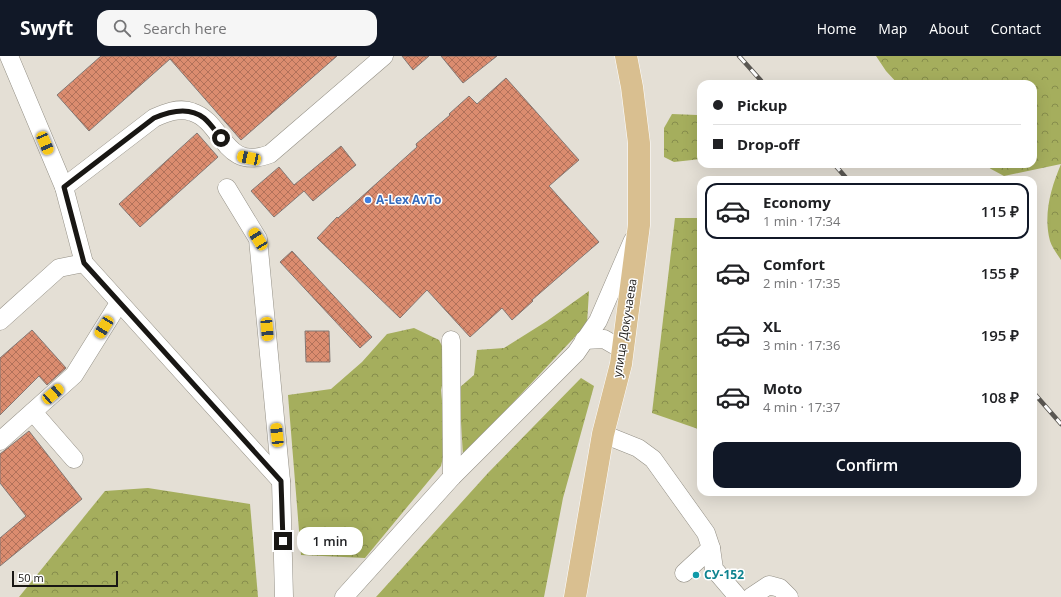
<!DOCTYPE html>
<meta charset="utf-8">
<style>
body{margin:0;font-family:"Open Sans",sans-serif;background:#f6f6f6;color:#202124;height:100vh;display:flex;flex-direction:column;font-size:15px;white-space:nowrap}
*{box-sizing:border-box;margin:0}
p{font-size:13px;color:#757577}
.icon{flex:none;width:22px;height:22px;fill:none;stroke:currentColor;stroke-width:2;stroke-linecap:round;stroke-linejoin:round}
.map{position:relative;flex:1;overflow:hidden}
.details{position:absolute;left:697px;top:120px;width:340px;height:320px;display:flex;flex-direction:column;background:#fff;border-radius:12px;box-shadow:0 4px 16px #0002}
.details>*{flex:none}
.top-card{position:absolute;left:697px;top:24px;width:340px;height:88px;border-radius:12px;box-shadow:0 4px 16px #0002;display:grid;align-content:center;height:88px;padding:0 16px;background:#fff}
.scale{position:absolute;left:12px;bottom:10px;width:106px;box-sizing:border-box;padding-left:4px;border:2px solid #191714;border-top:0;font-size:11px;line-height:14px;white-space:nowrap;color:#191714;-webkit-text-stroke:3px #fff;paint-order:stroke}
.end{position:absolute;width:18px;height:18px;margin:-9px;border:5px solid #191714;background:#fff;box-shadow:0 0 0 2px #fff}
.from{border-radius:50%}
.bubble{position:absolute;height:28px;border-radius:12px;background:#fff;box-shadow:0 4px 16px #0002;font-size:13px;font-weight:600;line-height:28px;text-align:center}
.car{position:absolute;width:12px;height:24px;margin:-12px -6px;border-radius:5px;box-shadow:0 0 3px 1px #0007;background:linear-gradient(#f5c518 24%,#345 0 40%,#f5c518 0 76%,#345 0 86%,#f5c518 0)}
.top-card b{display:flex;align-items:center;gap:14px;height:38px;font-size:15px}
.top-card b+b{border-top:1px solid #e0e0e0}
.top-card i{width:10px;height:10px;background:#202124}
ul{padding:7px 0 0;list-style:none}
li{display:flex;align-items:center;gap:12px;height:56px;margin:0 8px 6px;padding:0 8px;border:2px solid transparent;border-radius:12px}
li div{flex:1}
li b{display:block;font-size:15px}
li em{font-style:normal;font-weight:600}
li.on{border-color:#111827}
li>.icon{width:36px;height:36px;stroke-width:1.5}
.action{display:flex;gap:8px;margin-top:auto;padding:8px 16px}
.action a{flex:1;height:46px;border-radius:12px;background:#111827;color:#fff;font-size:16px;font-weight:600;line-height:46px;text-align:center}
header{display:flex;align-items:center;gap:24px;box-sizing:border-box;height:56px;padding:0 20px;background:#111827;color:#fff}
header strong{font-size:19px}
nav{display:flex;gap:22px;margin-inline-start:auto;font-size:14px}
.search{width:280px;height:36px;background:#f6f6f6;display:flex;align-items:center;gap:10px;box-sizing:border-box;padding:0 14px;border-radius:12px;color:#757577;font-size:15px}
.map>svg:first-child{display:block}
</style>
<header>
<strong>Swyft</strong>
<div class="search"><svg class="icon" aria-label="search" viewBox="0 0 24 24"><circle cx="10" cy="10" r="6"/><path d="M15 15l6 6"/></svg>Search here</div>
<nav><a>Home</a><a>Map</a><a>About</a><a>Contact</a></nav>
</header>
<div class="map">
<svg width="1061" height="541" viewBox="0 0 1061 541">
<defs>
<pattern id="forest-crowns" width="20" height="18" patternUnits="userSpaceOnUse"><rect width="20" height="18" fill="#a5ae5d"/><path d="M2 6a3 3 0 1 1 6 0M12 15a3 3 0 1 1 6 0" fill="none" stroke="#868d4c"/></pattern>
<pattern id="building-cross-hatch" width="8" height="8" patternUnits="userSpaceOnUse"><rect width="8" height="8" fill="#db8c6f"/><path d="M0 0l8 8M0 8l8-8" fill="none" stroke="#b1715a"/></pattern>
</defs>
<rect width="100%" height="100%" fill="#e4dfd5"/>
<g fill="url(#forest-crowns)">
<path d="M876,0H1061V108L1004,120L991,113L984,108H1033V28H898L886,15Z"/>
<path d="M672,58L697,59L701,66V103L674,106L664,101V72Z"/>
<path d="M1061,108V204C1057,198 1052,191 1050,185C1043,158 1051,132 1061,108Z"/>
<path d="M675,162H701V374L652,357Z"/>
<path d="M589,235L587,268L463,400L459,332L474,319L477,294L504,292L547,265Z"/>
<path d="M414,272L439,284L448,302L441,334L446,388L441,410L365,502L301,499L288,339L331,333L362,306L387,278Z"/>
<path d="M581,322L594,330L563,442L544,541H376L488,417Z"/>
<path d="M148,432L250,448L258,541H19L105,435Z"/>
</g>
<g fill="url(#building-cross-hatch)" stroke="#837874">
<path d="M101,0H337L241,84L170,3L89,75L57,39Z"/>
<path d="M402,0H429L413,14Z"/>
<path d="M441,0H497L463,27Z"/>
<path d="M506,22L579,104L549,130L599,186L532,244L533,245L512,264L502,252L470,281L427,234L400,262L317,182L337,161L338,162L417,91L416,88L450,59L449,58L469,40L477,48Z"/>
<path d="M197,77L218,101L140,171L119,148Z"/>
<path d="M341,90L356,109L313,145L304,135L274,161L251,135L279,111L294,129Z"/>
<path d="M292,195L372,281L360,292L280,206Z"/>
<path d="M32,274L66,312L47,329L39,320L0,359V302Z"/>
<path d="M305,275H329L330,306H306Z"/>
<path d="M29,375L82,443L0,510V482L26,460L0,427V398Z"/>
</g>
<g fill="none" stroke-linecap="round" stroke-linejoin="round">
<g stroke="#949086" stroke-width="19">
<g id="minor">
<path d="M9,0L64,131L84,207L281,425"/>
<path d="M64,131L154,62C165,57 179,51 192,56C224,66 223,116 270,98L384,0"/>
<path d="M227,132L258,183L281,425L284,541"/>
<path d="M0,265L59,212L84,207"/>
<path d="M451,284L452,421"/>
<path d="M584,284L604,283L623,294"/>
<path d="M33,356L74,403"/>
<path d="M603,378L638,392L653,403L706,477L711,492L714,513L738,541"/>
<path d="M0,385L74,319L119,247"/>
<path d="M684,517L711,492"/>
<path d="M344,541L452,421L576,297L598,265L633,184"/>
<path d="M751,541L769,529L780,532L789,541"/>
</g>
</g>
<g stroke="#fff" stroke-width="23">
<path id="major" d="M575,541L603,378L621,308L639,169V87L632,31L626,0"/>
</g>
<use href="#minor" stroke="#fff" stroke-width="18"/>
<use href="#major" stroke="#d9bf90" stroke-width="22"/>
<g stroke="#5a5752" stroke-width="4.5">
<g id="rail">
<path d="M739,0L764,28"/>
<path d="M834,108L848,124"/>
<path d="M1033,336L1061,368"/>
</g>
</g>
<use href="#rail" stroke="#fff" stroke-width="3" stroke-dasharray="9" stroke-linecap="butt"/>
</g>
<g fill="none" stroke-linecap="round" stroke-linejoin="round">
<path stroke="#191714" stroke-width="5" d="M221,82C216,76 211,68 204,62C189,50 170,55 154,62L64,131L84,207L281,425L283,485"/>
</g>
<circle fill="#3f7fe0" stroke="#fff" stroke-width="1.5" cx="368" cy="144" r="4"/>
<circle fill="#0f9aa8" stroke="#fff" stroke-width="1.5" cx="696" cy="519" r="4"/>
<g text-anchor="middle" stroke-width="3" stroke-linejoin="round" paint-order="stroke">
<g font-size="12" font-weight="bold" fill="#366cbe" stroke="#fff" text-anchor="start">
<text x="376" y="148">A-Lex AvTo</text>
</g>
<g font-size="12" fill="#191714" stroke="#fff">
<text transform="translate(625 272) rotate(-81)" y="4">улица Докучаева</text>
</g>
<g font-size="12" font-weight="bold" fill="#0d838f" stroke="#fff" text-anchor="start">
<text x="704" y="523">СУ-152</text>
</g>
</g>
</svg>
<div class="scale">50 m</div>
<i class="end from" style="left:221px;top:82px"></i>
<i class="end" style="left:283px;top:485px"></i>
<div class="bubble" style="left:297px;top:471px;width:66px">1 min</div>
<i class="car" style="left:45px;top:87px;rotate:157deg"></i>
<i class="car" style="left:249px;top:102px;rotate:282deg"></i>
<i class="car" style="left:258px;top:183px;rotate:328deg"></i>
<i class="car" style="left:104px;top:271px;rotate:212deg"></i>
<i class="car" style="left:267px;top:273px;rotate:175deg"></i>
<i class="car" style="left:53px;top:338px;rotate:49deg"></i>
<i class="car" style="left:277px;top:379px;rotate:354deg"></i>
<div class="top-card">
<b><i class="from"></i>Pickup</b>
<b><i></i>Drop-off</b>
</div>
<section class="details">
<ul>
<li class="on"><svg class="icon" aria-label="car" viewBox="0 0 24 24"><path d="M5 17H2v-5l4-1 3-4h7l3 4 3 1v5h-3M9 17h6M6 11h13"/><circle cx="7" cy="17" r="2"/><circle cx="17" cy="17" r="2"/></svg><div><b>Economy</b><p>1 min · 17:34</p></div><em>115 ₽</em></li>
<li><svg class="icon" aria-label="car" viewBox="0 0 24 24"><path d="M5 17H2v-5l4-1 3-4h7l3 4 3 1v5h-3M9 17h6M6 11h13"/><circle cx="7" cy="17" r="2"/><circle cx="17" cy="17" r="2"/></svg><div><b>Comfort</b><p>2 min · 17:35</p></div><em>155 ₽</em></li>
<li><svg class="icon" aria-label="car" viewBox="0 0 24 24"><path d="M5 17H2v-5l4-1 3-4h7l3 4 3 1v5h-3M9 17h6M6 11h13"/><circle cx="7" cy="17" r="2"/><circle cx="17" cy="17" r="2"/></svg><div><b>XL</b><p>3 min · 17:36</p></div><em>195 ₽</em></li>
<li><svg class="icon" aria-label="car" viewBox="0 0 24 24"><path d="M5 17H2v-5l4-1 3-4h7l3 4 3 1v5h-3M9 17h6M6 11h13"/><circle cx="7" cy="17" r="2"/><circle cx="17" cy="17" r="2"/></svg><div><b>Moto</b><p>4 min · 17:37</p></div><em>108 ₽</em></li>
</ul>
<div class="action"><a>Confirm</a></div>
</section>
</div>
